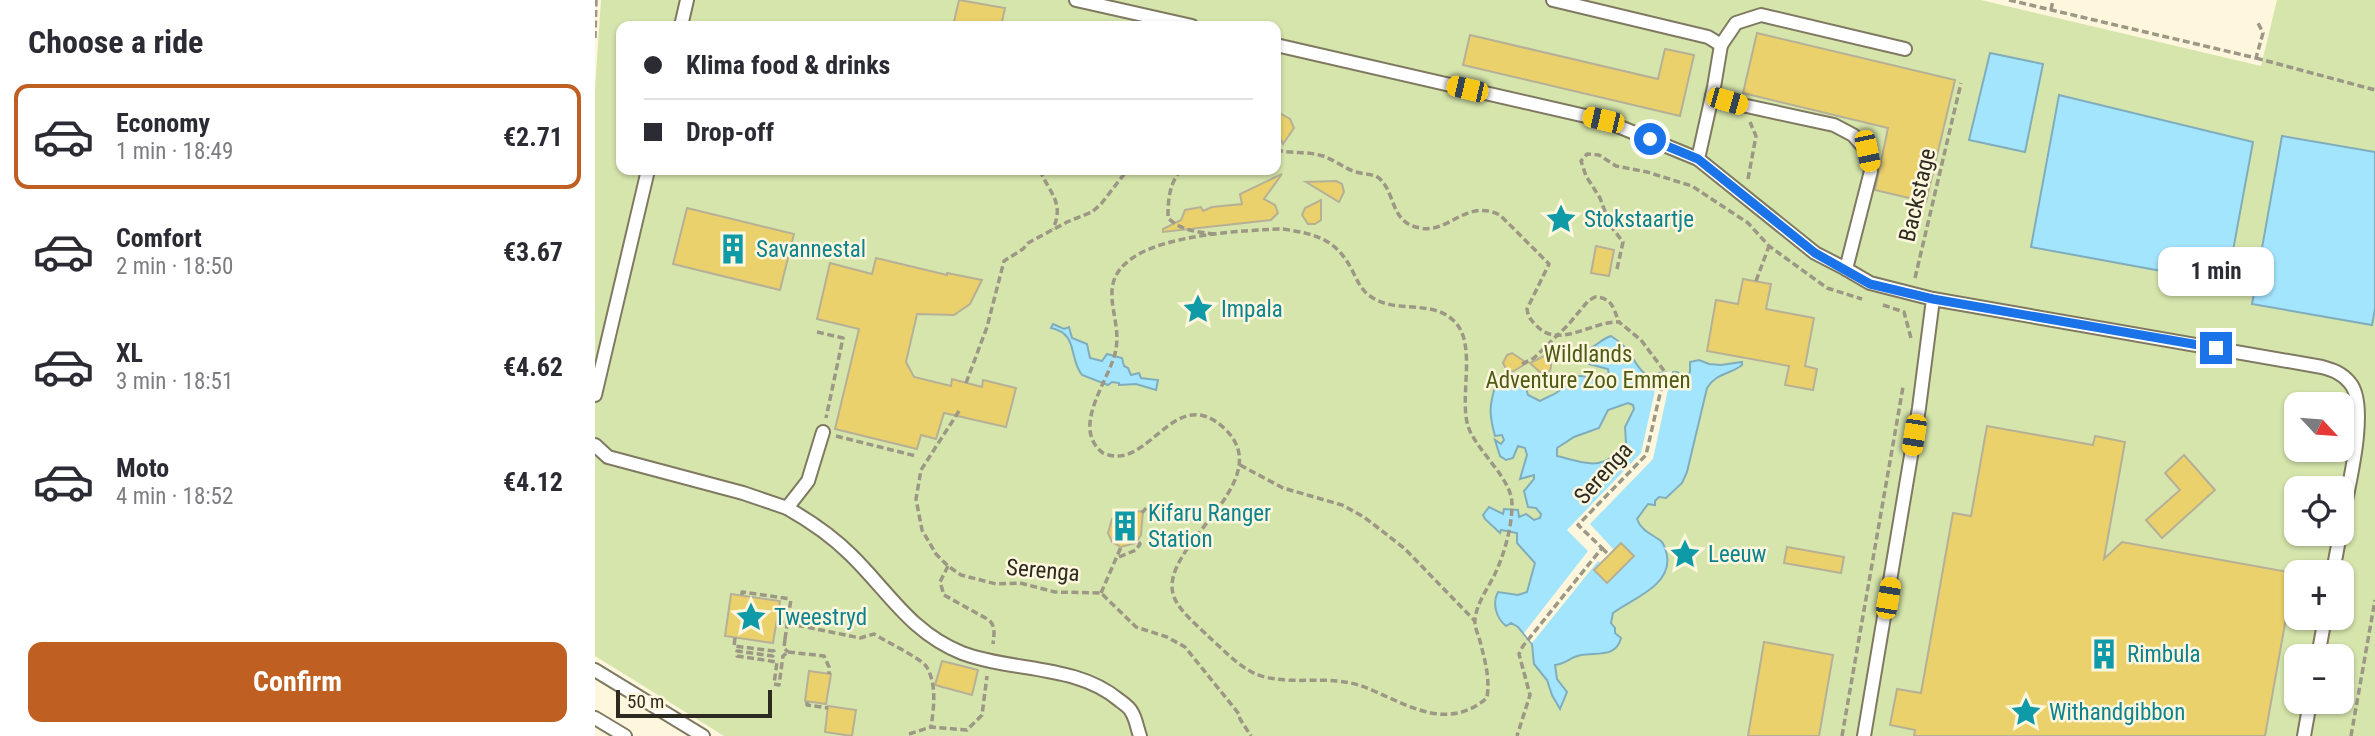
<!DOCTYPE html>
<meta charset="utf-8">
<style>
body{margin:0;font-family:"Roboto Condensed",sans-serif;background:#f7f7f7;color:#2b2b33;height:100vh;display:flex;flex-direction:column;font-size:26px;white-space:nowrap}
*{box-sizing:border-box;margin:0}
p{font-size:23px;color:#7c7c81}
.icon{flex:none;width:38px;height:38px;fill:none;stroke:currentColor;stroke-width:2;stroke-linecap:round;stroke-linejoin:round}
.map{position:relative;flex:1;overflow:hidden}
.details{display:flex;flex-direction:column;background:#fff;width:595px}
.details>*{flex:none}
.banner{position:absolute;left:21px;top:21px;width:665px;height:154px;border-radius:14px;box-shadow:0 2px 5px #0004;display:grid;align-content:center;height:154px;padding:0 28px;background:#fff}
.needle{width:46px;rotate:116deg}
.fabs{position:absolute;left:1689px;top:392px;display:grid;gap:14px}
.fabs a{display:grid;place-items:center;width:70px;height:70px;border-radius:14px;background:#fff;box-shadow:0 2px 5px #0004;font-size:35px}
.scale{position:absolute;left:21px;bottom:18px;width:156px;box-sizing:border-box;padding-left:7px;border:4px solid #2d2b21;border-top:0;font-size:19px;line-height:24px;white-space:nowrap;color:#2d2b21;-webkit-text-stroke:5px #fef7dd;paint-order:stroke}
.end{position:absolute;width:32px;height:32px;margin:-16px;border:9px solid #1a73e8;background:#fff;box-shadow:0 0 0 4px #fff}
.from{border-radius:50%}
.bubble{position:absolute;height:49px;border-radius:14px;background:#fff;box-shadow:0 2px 5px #0004;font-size:23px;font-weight:700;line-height:49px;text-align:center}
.car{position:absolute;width:21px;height:42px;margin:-21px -10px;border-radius:9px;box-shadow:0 0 5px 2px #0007;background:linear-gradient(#f5c518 24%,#345 0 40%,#f5c518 0 76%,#345 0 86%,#f5c518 0)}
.banner b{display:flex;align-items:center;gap:24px;height:66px;font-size:26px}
.banner b+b{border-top:2px solid #e1e1e2}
.banner i{width:18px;height:18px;background:#2b2b33}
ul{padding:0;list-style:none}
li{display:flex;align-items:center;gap:21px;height:105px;margin:0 14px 10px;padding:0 14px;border:4px solid transparent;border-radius:14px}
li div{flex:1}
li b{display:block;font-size:26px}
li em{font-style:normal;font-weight:700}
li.active{border-color:#c05f22}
li>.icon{width:63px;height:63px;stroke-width:1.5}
h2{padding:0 28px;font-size:32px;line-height:84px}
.primary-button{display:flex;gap:14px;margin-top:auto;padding:14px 28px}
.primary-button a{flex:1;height:80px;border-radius:14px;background:#c05f22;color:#fff;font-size:28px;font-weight:700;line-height:80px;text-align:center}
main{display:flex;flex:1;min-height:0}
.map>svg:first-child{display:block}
</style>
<main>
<section class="details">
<h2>Choose a ride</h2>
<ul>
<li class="active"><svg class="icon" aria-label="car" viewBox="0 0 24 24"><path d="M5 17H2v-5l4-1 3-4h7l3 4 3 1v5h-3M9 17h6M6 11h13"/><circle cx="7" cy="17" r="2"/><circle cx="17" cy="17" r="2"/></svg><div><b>Economy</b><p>1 min · 18:49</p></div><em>€2.71</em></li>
<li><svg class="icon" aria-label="car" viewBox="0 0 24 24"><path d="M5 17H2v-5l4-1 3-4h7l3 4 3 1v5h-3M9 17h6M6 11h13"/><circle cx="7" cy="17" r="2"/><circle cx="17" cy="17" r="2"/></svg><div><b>Comfort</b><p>2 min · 18:50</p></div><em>€3.67</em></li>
<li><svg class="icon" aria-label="car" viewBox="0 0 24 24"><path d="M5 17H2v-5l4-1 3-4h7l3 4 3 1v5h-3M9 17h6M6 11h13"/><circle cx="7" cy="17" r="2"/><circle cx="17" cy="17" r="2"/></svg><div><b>XL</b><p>3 min · 18:51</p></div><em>€4.62</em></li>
<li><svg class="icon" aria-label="car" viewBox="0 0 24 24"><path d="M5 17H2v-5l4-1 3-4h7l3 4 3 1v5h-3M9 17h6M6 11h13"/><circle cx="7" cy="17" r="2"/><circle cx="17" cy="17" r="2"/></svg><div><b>Moto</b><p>4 min · 18:52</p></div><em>€4.12</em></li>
</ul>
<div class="primary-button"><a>Confirm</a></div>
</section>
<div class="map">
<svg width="1780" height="736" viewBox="0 0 1780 736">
<rect width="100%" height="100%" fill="#fef7dd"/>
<path fill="#d6e5ac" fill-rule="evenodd" d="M6,0H1386L1666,66L1682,0H1780V736H129L0,656V89ZM26,26H681V170H26ZM1701,404H1746V450H1701ZM1701,488H1746V534H1701ZM1701,572H1746V618H1701ZM1701,656H1746V702H1701Z"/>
<g fill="#a4e5fe" stroke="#80adbc" stroke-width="2" fill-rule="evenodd">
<path d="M1395,53L1448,64L1430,152L1374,140Z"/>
<path d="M1464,95L1658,142L1632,283L1436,247Z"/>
<path d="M1687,136L1780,152V309L1777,325L1657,304Z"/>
<path d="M458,324L469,329L474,327L477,338L492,344L495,358L507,361L512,354L527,358L529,366L533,368L536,375L544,373L546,378L563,380L561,390L541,384L524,385V383L517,382L513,385L487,375C473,357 484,334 456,328Z"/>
<path d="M1016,336C1024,341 1033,349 1037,357C1044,368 1048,377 1063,376L1064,373L1082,372L1088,376H1092L1095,372V362L1104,360L1114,364L1126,365L1147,362V365C1134,375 1121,373 1112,388L1092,472L1087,483L1071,498L1064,497L1060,501V505L1053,504L1042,519C1046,531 1057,534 1066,541C1070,545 1071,551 1072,556C1077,586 1036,599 1018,613L1016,623L1020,628V633L1026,638C1021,658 1002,652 986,655C975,657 971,664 960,665L962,679L972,692L965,709L957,695L952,680L939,664L937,644L923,627L916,623L911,626C901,618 897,603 903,592L923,595L932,592L940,563L922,543V533L906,530L905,533L890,519L888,515L894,507L908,514L909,509L923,510L924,517L931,514L939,520L945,518L946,514L941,508L933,507L929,491L939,479V475L925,479L932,455L930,448L923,446L918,458L911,460L905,456L900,440L906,444L909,440L907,435L900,436C894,414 894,406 901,384L910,381L917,374L928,378L933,395L945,401C950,398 956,396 961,393C987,377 974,369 1009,384L1015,379L1013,369L994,364L988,357L991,350C1001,347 1006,339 1016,336ZM1033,403L1038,405L1039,409L1030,427L1031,443C1008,472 994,464 962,456V448L979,437L1004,428L1013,410Z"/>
</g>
<path fill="#fef7dd" d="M1077,371L1058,459L995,524L1019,550L1006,563L1003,561L937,643L929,633L993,551L972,530L1046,453L1064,373Z"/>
<g fill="#ead16c" stroke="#b6b097" stroke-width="2">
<path d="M364,0L410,8L406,26H358Z"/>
<path d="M1162,33L1360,80L1331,202L1280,190L1293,128L1148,93Z"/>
<path d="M875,35L1063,79L1070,49L1099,55L1085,116L868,65Z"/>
<path d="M681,111L695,119L699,128L688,144L681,130Z"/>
<path d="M687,174L669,199L680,205L683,213L676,220L568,232V229L586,220L590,210L606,207L608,211L617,207L647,204L645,194Z"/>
<path d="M741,181L747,184L749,192L744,202L711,182Z"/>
<path d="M726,200V220L720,224H713L707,215L710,208Z"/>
<path d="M92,208L199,234L185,290L78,264Z"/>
<path d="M1001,246L1019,250L1014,276L996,273Z"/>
<path d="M281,258L352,275V273L387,280L375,304L359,315L322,314L311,362L319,377L356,386L357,379L387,387L388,380L421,388L411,427L349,413L341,439L326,435L322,449L240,429L264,329L222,319L235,263L277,274Z"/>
<path d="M1148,279L1176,284L1171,309L1219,318L1210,366L1222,369L1218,390L1190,385L1194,366L1112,351L1121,300L1143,304Z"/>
<path d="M917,353L932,363L917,372L912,371L908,363L912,355Z"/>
<path d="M949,356L956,361V367L955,371L947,374L935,363Z"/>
<path d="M1392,426L1498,445L1500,436L1530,442L1509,559L1527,542L1699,573L1670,736H1319L1320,730L1295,725L1302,689L1326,693L1358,513L1376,516Z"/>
<path d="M1589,455L1620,490L1567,538L1551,520L1585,490L1570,473Z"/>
<path d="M548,511L546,535L541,543L526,547L517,542L513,533L517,519L525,514Z"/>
<path d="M1026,543L1039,556L1012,583L999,570Z"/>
<path d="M1192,547L1249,557L1246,573L1189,563Z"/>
<path d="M136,594L185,601L178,643L130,636Z"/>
<path d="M1169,642L1238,655L1224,736H1153Z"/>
<path d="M347,661L383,670L377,695L340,685Z"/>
<path d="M214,671L236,674L231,704L210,701Z"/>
<path d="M233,706L261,710L257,736L230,732Z"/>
</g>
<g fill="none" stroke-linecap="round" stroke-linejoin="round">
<g stroke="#7f7961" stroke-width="16">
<g id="lane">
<path d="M481,0L597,26"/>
<path d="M958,0L1113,37L1126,45L1119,87L1103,159L1220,253L1251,269"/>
<path d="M86,26L92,0"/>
<path d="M681,45L1008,120L1103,159"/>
<path d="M1126,45L1141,23L1166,15L1310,49"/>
<path d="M1117,96L1147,105L1239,125L1258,135L1272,151L1276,171L1251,269L1275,283L1338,299L1324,408L1269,736"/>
<path d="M1338,299L1727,367C1738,370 1747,373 1755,383C1775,406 1752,493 1746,524"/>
<path d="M0,395L53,170"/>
<path d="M0,445L13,457L148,493L192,508L213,481L228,432"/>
<path d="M192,508C215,521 237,536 256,555C293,591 316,633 367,653C418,672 481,664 524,700C528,703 534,707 536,711C541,718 542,728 545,736"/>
<path d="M1738,572L1745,534"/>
<path d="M1723,656L1730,618"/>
<path d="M0,670L108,736"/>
<path d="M0,718L30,736"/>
<path d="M1709,736L1715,702"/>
</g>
</g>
<g stroke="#9c9885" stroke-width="3.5" stroke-dasharray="7 3.5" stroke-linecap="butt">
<path d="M1414,0L1661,58L1668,33L1662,21"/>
<path d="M1456,10L1458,0"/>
<path d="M0,38L1,0"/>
<path d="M1661,58L1780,90"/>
<path d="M681,150C697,154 712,151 728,156C740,160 750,169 761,172C770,175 780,173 786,180C801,196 796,223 825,228C854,234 871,198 905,215L954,264L932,309C933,316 935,319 940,324C962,351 996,321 1024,322L1046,340L1070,372L1051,455L983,525L1007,548L928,646L924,654L935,695L922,736"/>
<path d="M445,170C454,193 470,202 458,229"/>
<path d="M523,170L530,173"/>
<path d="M586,170C574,184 573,200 573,218C587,231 602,232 620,234"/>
<path d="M1153,179L1161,136L1155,122"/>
<path d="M688,229C721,234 741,239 757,270C762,280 766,290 775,296C801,315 837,298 860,322C882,345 864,397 873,426C881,451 917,478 917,504C917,528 909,555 899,576C892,589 881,605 880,620C879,626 883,634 885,641C890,661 895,677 892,698C854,730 818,708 779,691C739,672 709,686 670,677C648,672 630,651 614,637C603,626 585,612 579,597C560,547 686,483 630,429C579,380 554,474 508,453C474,427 516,379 521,349C527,316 500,285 536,259C568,235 648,230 688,229Z"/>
<path d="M1022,269L1028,242L1015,225L1005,198L991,176L986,161L992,154L1004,155L1021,166L1052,172L1097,186L1153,223L1174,246L1232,288L1267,299"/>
<path d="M1320,278L1366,83"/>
<path d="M1161,281L1174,246"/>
<path d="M1288,305L1309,312L1316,338"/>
<path d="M222,332L248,338L231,418"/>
<path d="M927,364L939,358L973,325L993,301L1000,297C1018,298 1018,308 1024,322"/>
<path d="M371,383L392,327L409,261L428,249L433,243L472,222L497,212L506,204L530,173L540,170"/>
<path d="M364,411L326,470L321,499L327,530L341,554L353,566L366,575L401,584L425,583L460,592L506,593L541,627L572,637L590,647L644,714L645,719L656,736"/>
<path d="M241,436L321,456"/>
<path d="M645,465L688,488L747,505L769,517L809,548L880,621"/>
<path d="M547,513L551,508"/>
<path d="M1007,548L1014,555"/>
<path d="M524,557L541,550L545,544L543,541"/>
<path d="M353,566L345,582L349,595L394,620C401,627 399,634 398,644"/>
<path d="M506,593L526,547"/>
<path d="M147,595V592L196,599"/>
<path d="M182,621L265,638L279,634C290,641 325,658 331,666C342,683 339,708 336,727"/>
<path d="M140,638L139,646L179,651L178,656L142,651V656L182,662L179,684L184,685L188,656L193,652"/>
<path d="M190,639L189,648L193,652"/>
<path d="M193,652L229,656L234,667V674"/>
<path d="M212,702V705L233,708"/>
<path d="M314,734L336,727L372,730L387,715L392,676"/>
<path d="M1247,736L1308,387"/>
<path d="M1756,736L1780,600"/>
</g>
<use href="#lane" stroke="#fff" stroke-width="12"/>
<path stroke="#9c9885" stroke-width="3.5" stroke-dasharray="7 3.5" stroke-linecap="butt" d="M190,639L196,599"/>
</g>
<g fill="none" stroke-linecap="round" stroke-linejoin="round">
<path stroke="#1a73e8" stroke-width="9" d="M1055,139L1103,159L1220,253L1275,284L1338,299L1621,348"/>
</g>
<defs>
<g id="sight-bare" transform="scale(2.415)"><path d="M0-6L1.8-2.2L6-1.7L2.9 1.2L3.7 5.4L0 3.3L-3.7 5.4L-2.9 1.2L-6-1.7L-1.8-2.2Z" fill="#0f9aa8" stroke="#fef7dd" stroke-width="2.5" paint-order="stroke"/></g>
<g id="building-bare" transform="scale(2.415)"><path d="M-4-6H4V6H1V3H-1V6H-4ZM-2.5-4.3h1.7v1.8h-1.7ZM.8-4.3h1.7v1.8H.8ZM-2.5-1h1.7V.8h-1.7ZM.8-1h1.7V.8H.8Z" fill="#0f9aa8" stroke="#fef7dd" stroke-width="2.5" paint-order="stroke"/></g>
</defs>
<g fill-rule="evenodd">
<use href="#sight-bare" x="966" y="219"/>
<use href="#building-bare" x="138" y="249"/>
<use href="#sight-bare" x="603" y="309"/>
<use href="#building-bare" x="530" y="526"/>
<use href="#sight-bare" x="1090" y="554"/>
<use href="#sight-bare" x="156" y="617"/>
<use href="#building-bare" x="1509" y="654"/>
<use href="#sight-bare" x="1431" y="712"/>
</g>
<g text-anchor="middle" stroke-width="5" stroke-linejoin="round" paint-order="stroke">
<g font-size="23" fill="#2d2b21" stroke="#fef7dd">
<text transform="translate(1322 195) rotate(-77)" y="8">Backstage</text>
<text transform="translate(1008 473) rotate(-48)" y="8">Serenga</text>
<text transform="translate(448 570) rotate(5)" y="8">Serenga</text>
</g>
<g font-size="23" fill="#0d838f" stroke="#fef7dd" text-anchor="start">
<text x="989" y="227">Stokstaartje</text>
<text x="161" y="257">Savannestal</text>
<text x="626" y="317">Impala</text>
<text x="553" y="521">Kifaru Ranger<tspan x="553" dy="26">Station</tspan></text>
<text x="1113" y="562">Leeuw</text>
<text x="179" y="625">Tweestryd</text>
<text x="1532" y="662">Rimbula</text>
<text x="1454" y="720">Withandgibbon</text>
</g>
<g font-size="23" fill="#4d5b16" stroke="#fef7dd">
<text x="993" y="362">Wildlands<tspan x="993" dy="26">Adventure Zoo Emmen</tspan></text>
</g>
</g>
</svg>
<div class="fabs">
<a><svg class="needle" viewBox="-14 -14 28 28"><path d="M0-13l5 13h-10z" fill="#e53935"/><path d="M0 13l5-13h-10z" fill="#7c7c81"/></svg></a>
<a><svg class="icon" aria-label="locate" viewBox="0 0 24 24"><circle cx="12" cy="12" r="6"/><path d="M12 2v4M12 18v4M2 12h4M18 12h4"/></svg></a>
<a>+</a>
<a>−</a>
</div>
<div class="scale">50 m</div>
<i class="end from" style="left:1055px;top:139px"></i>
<i class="end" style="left:1621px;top:348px"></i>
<div class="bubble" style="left:1563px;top:247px;width:116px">1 min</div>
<i class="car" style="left:872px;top:89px;rotate:283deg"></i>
<i class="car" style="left:1132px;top:101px;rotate:106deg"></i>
<i class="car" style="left:1008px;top:120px;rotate:283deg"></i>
<i class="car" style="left:1272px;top:151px;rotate:168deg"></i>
<i class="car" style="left:1319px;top:435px;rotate:189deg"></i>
<i class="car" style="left:1293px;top:598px;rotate:10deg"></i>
<div class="banner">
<b><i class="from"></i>Klima food &amp; drinks</b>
<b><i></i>Drop-off</b>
</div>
</div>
</main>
